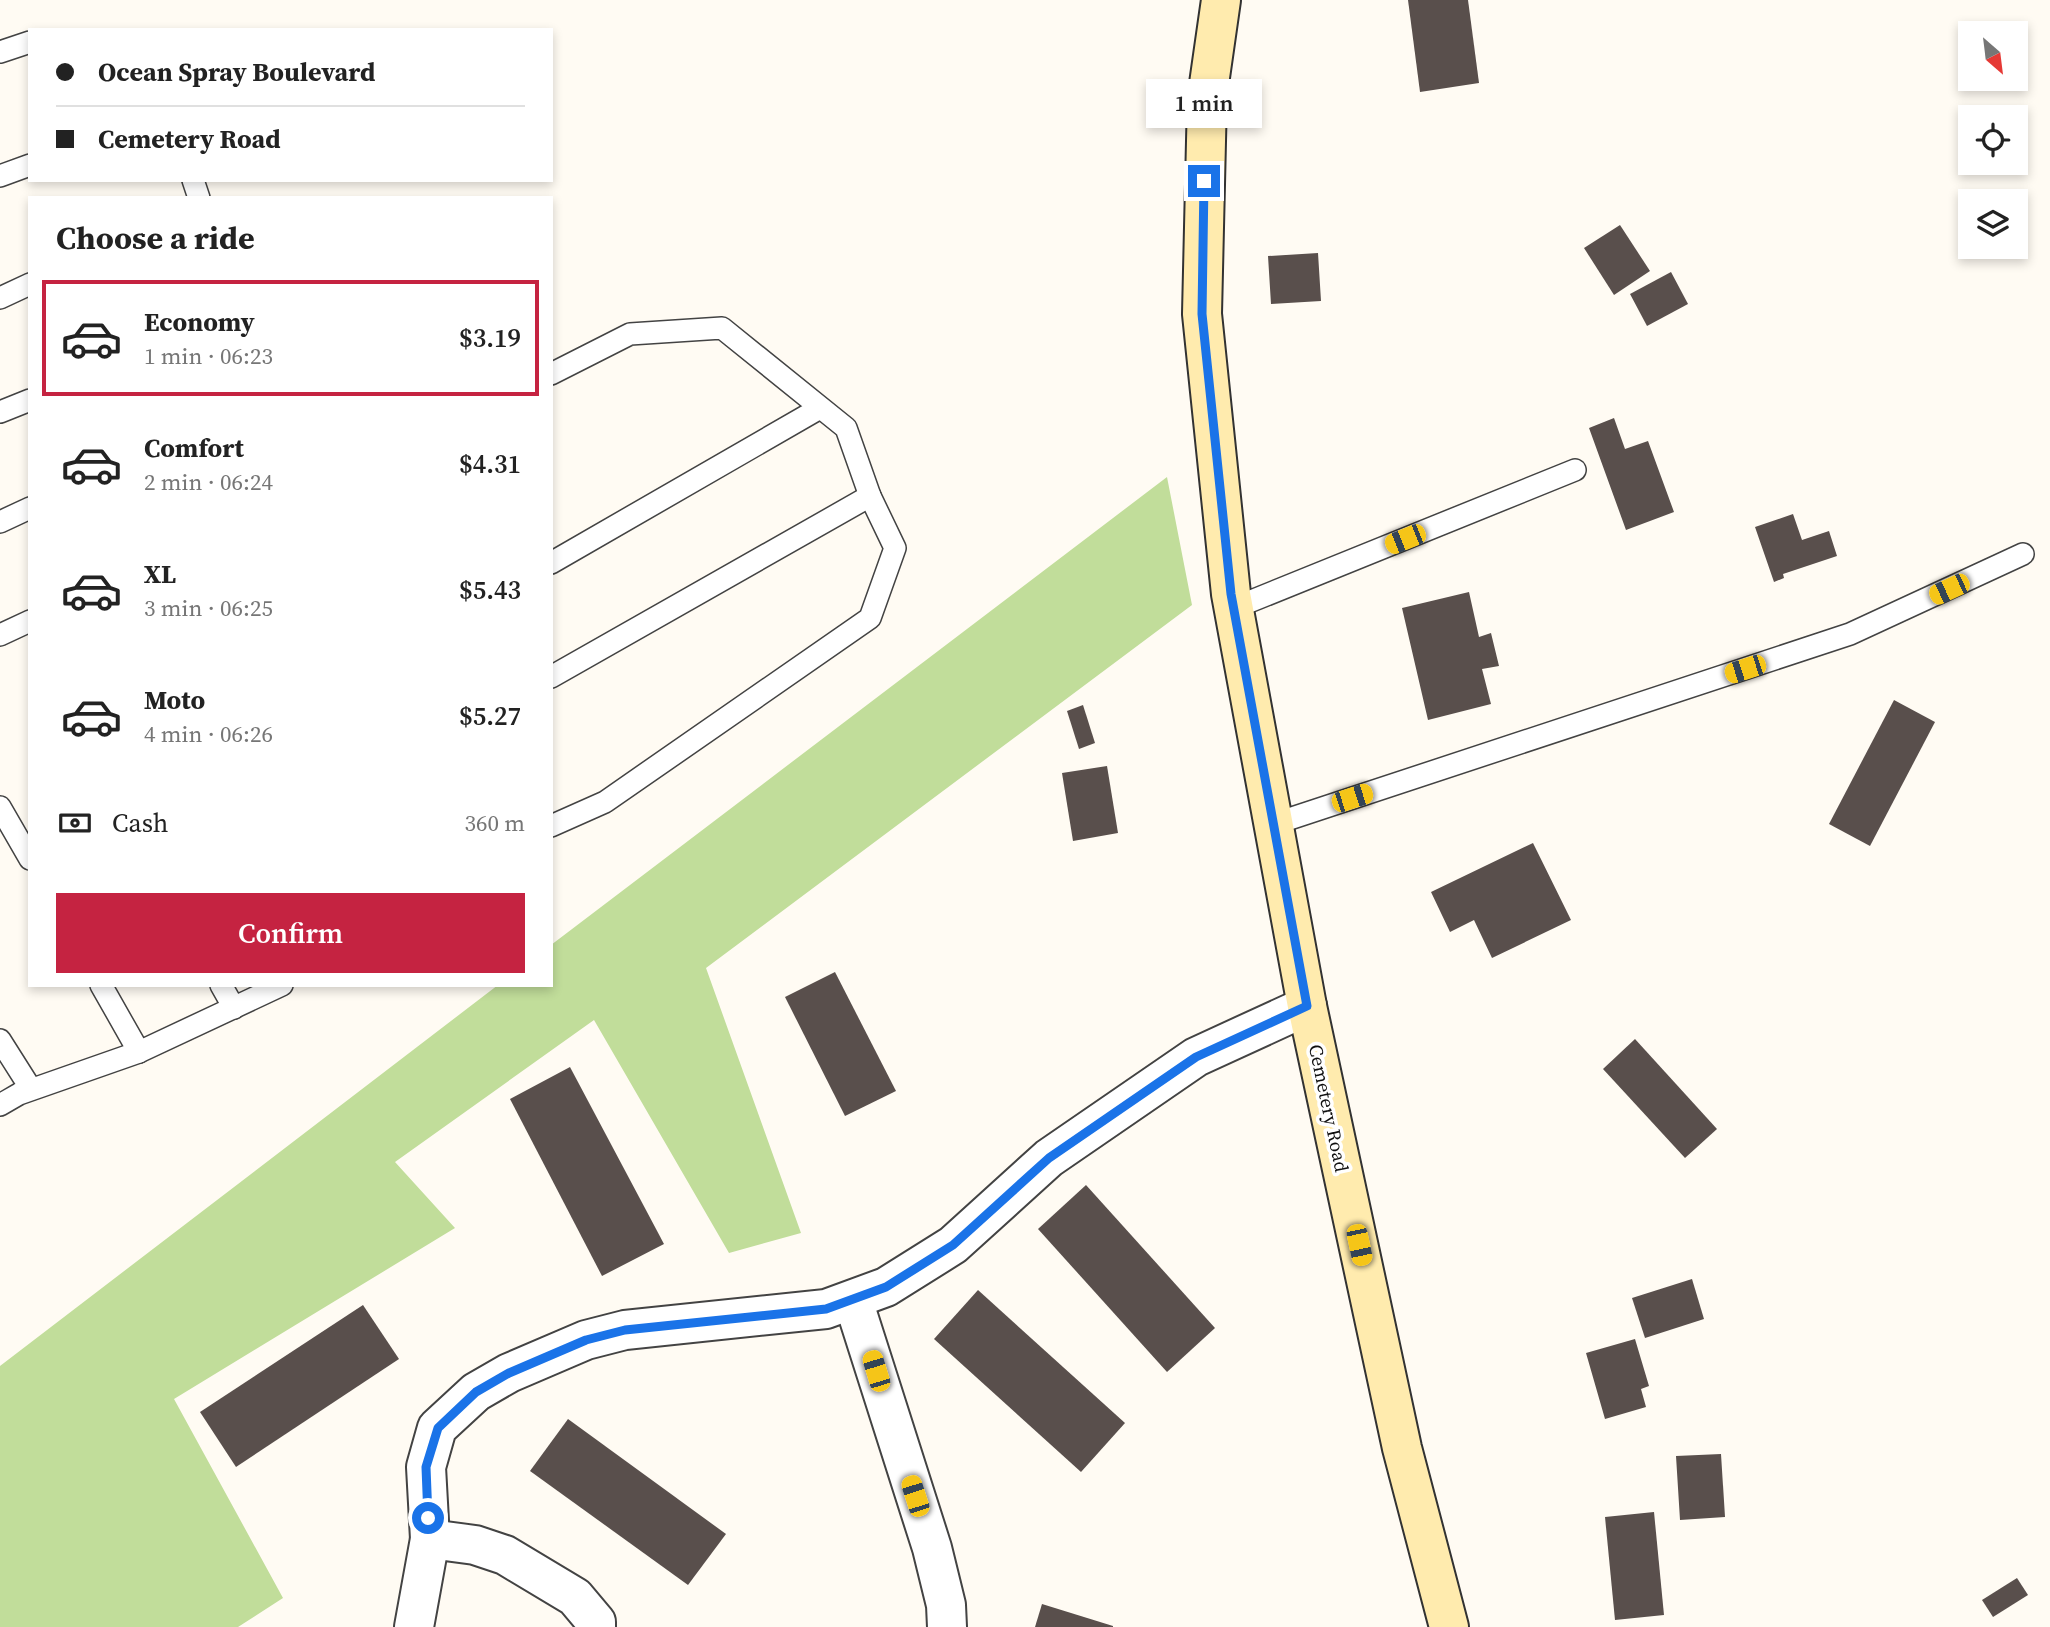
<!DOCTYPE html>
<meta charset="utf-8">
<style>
body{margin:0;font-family:"Source Serif 4",serif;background:#f6f6f6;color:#222;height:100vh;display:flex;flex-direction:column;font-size:26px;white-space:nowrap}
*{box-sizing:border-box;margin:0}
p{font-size:23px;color:#767676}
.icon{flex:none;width:38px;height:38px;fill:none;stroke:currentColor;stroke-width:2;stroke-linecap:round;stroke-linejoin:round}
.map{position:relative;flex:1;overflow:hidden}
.side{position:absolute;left:28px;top:196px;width:525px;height:791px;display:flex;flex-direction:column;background:#fff;border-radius:0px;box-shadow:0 4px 10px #0003}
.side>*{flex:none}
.banner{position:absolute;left:28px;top:28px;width:525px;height:154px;border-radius:0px;box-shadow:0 4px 10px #0003;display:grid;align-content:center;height:154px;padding:0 28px;background:#fff}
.needle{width:46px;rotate:152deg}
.buttons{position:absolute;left:1958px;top:21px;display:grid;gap:14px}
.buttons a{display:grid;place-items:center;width:70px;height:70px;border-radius:0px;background:#fff;box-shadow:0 4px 10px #0003;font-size:35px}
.end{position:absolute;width:32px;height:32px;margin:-16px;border:9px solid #1a73e8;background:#fff;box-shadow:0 0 0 4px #fff}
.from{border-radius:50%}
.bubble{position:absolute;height:49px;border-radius:0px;background:#fff;box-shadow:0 4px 10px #0003;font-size:23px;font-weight:600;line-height:49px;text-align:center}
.car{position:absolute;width:21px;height:42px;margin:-21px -10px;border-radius:9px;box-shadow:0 0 5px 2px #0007;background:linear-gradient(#f5c518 24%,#345 0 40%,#f5c518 0 76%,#345 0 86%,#f5c518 0)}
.banner b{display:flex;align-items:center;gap:24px;height:66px;font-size:26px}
.banner b+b{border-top:2px solid #e0e0e0}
.banner i{width:18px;height:18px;background:#222}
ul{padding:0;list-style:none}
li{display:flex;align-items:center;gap:21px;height:116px;margin:0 14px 10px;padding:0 14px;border:4px solid transparent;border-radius:0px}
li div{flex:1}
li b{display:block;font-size:26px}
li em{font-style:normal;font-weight:600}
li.current{border-color:#c52341}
li>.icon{width:63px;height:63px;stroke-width:1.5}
h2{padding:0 28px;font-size:32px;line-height:84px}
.pay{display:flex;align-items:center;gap:18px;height:77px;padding:0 28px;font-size:26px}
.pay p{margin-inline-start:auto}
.cta{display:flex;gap:14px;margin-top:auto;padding:14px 28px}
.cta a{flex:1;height:80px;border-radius:0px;background:#c52341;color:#fff;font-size:28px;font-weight:600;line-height:80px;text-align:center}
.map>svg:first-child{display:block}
</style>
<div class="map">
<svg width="2050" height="1627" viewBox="0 0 2050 1627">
<rect width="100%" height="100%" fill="#fffbf3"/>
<path fill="#c1dd9a" d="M1167,477L1192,605L706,968L801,1233L729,1253L594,1020L395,1162L455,1228L174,1399L283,1598L238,1627H0V1366L498,985H551V945Z"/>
<g fill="#594f4c">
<path d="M1408,0H1468L1479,83L1420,92Z"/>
<path d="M1620,225L1650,271L1614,295L1584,248Z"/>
<path d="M1318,253L1321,301L1271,304L1268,256Z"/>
<path d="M1671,272L1688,304L1647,326L1630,294Z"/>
<path d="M1614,418L1625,449L1648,441L1674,512L1626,530L1589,428Z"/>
<path d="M1793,514L1802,540L1829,531L1837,556L1783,574L1784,578L1774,582L1755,527Z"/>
<path d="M1469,592L1479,637L1491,633L1499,666L1482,669L1491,704L1428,720L1402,608Z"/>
<path d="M1894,700L1935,722L1870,846L1829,824Z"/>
<path d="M1083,705L1095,743L1079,749L1067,711Z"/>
<path d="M1107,766L1118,833L1073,841L1062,773Z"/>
<path d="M1533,843L1571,920L1492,958L1474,920L1450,932L1431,892Z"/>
<path d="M835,972L896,1091L845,1116L785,997Z"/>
<path d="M1635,1039L1717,1129L1685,1158L1603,1069Z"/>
<path d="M570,1067L664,1244L602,1276L510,1099Z"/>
<path d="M1086,1185L1215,1328L1167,1372L1038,1229Z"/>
<path d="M1692,1279L1704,1319L1645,1338L1632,1298Z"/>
<path d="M978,1290L1125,1423L1081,1472L934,1339Z"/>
<path d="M363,1305L399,1359L236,1467L200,1412Z"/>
<path d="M1635,1339L1649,1386L1641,1389L1646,1407L1605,1419L1586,1353Z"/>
<path d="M568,1419L726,1534L688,1585L530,1471Z"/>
<path d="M1721,1454L1725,1517L1680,1520L1676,1456Z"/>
<path d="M1654,1512L1664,1615L1615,1620L1605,1517Z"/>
<path d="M2017,1578L2028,1595L1993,1617L1982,1600Z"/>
<path d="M1042,1604L1113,1626V1627H1035Z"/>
</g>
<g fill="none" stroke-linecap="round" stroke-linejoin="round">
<g stroke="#434343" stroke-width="24">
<g id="lane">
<path d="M0,52L30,42"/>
<path d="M0,176L30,165"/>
<path d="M193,180L199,198"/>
<path d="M0,298L30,284"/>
<path d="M551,374L630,334L722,328L846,428L870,496L895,548L870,618L605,802L551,826"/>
<path d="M0,412L30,400"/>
<path d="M0,522L30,508"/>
<path d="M551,563L820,408"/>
<path d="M1234,608L1575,470"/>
<path d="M0,635L30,621"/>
<path d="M551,677L870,496"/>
<path d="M0,807L30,859"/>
<path d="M1274,824L1850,634L2023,554"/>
<path d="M101,985L139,1052"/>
<path d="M221,985L234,1008"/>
<path d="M0,1040L31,1089"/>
<path d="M0,1105L19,1094L139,1052L282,985"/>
</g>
</g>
<g stroke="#434343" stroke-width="42">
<g id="street">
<path d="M853,1300L932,1548L946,1605L947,1627"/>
<path d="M430,1539L426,1467L437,1428L476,1392L509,1373L586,1340L625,1330L826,1309L886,1287L953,1245L1049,1158L1196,1057L1307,1006"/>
<path d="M414,1627L430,1539L475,1545L505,1555L575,1597L596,1622V1627"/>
</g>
</g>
<g stroke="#323232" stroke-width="42">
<path id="secondary" d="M1221,0L1207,98L1202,314L1231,594L1307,1006L1402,1448L1449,1627"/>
</g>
<use href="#lane" stroke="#fff" stroke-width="21"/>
<use href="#street" stroke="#fff" stroke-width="38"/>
<use href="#secondary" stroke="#ffebae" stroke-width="38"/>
</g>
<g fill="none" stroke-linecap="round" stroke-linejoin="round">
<path stroke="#1a73e8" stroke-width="9" d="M428,1518L426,1467L438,1428L476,1392L509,1373L586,1340L625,1330L826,1309L886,1287L953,1245L1049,1158L1196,1057L1307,1006L1231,594L1202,314L1204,181"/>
</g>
<g text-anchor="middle" stroke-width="7" stroke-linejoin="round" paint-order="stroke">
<g font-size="19" fill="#101010" stroke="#fff">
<text transform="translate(1329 1108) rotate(78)" y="7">Cemetery Road</text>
</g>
</g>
</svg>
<div class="buttons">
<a><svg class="needle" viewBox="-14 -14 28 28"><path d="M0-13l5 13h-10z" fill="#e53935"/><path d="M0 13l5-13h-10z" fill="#767676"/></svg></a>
<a><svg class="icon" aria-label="locate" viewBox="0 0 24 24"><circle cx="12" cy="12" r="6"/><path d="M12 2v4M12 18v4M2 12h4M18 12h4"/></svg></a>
<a><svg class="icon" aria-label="layers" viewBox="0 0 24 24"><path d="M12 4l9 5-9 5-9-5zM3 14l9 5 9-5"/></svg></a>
</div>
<i class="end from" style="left:428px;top:1518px"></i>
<i class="end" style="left:1204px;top:181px"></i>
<div class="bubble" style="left:1146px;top:79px;width:116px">1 min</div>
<i class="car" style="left:1405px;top:539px;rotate:248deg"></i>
<i class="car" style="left:1949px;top:589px;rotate:245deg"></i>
<i class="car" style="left:1745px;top:669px;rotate:252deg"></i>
<i class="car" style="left:1352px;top:798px;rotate:72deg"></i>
<i class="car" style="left:1359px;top:1245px;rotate:168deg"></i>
<i class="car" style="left:876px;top:1371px;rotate:343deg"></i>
<i class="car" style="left:915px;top:1496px;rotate:342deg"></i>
<div class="banner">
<b><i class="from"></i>Ocean Spray Boulevard</b>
<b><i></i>Cemetery Road</b>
</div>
<section class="side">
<h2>Choose a ride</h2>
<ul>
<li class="current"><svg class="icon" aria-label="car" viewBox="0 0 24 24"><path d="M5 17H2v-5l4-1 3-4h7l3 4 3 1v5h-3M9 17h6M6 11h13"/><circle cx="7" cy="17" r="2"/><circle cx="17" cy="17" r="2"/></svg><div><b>Economy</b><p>1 min · 06:23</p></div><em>$3.19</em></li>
<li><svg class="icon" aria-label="car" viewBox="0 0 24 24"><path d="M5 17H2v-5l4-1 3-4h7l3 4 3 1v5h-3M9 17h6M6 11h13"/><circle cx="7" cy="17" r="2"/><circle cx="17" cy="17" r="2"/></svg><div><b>Comfort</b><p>2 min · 06:24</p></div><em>$4.31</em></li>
<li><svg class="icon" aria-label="car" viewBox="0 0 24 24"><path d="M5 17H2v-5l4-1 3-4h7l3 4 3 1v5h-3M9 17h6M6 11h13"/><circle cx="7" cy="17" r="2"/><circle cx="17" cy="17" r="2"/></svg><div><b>XL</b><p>3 min · 06:25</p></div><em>$5.43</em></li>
<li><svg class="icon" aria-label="car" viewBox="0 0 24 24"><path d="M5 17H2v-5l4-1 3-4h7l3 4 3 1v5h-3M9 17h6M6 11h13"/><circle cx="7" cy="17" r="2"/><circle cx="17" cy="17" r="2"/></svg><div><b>Moto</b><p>4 min · 06:26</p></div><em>$5.27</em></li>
</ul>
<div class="pay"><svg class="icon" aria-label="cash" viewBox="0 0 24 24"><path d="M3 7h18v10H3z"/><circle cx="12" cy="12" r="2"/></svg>Cash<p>360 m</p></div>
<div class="cta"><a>Confirm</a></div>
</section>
</div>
